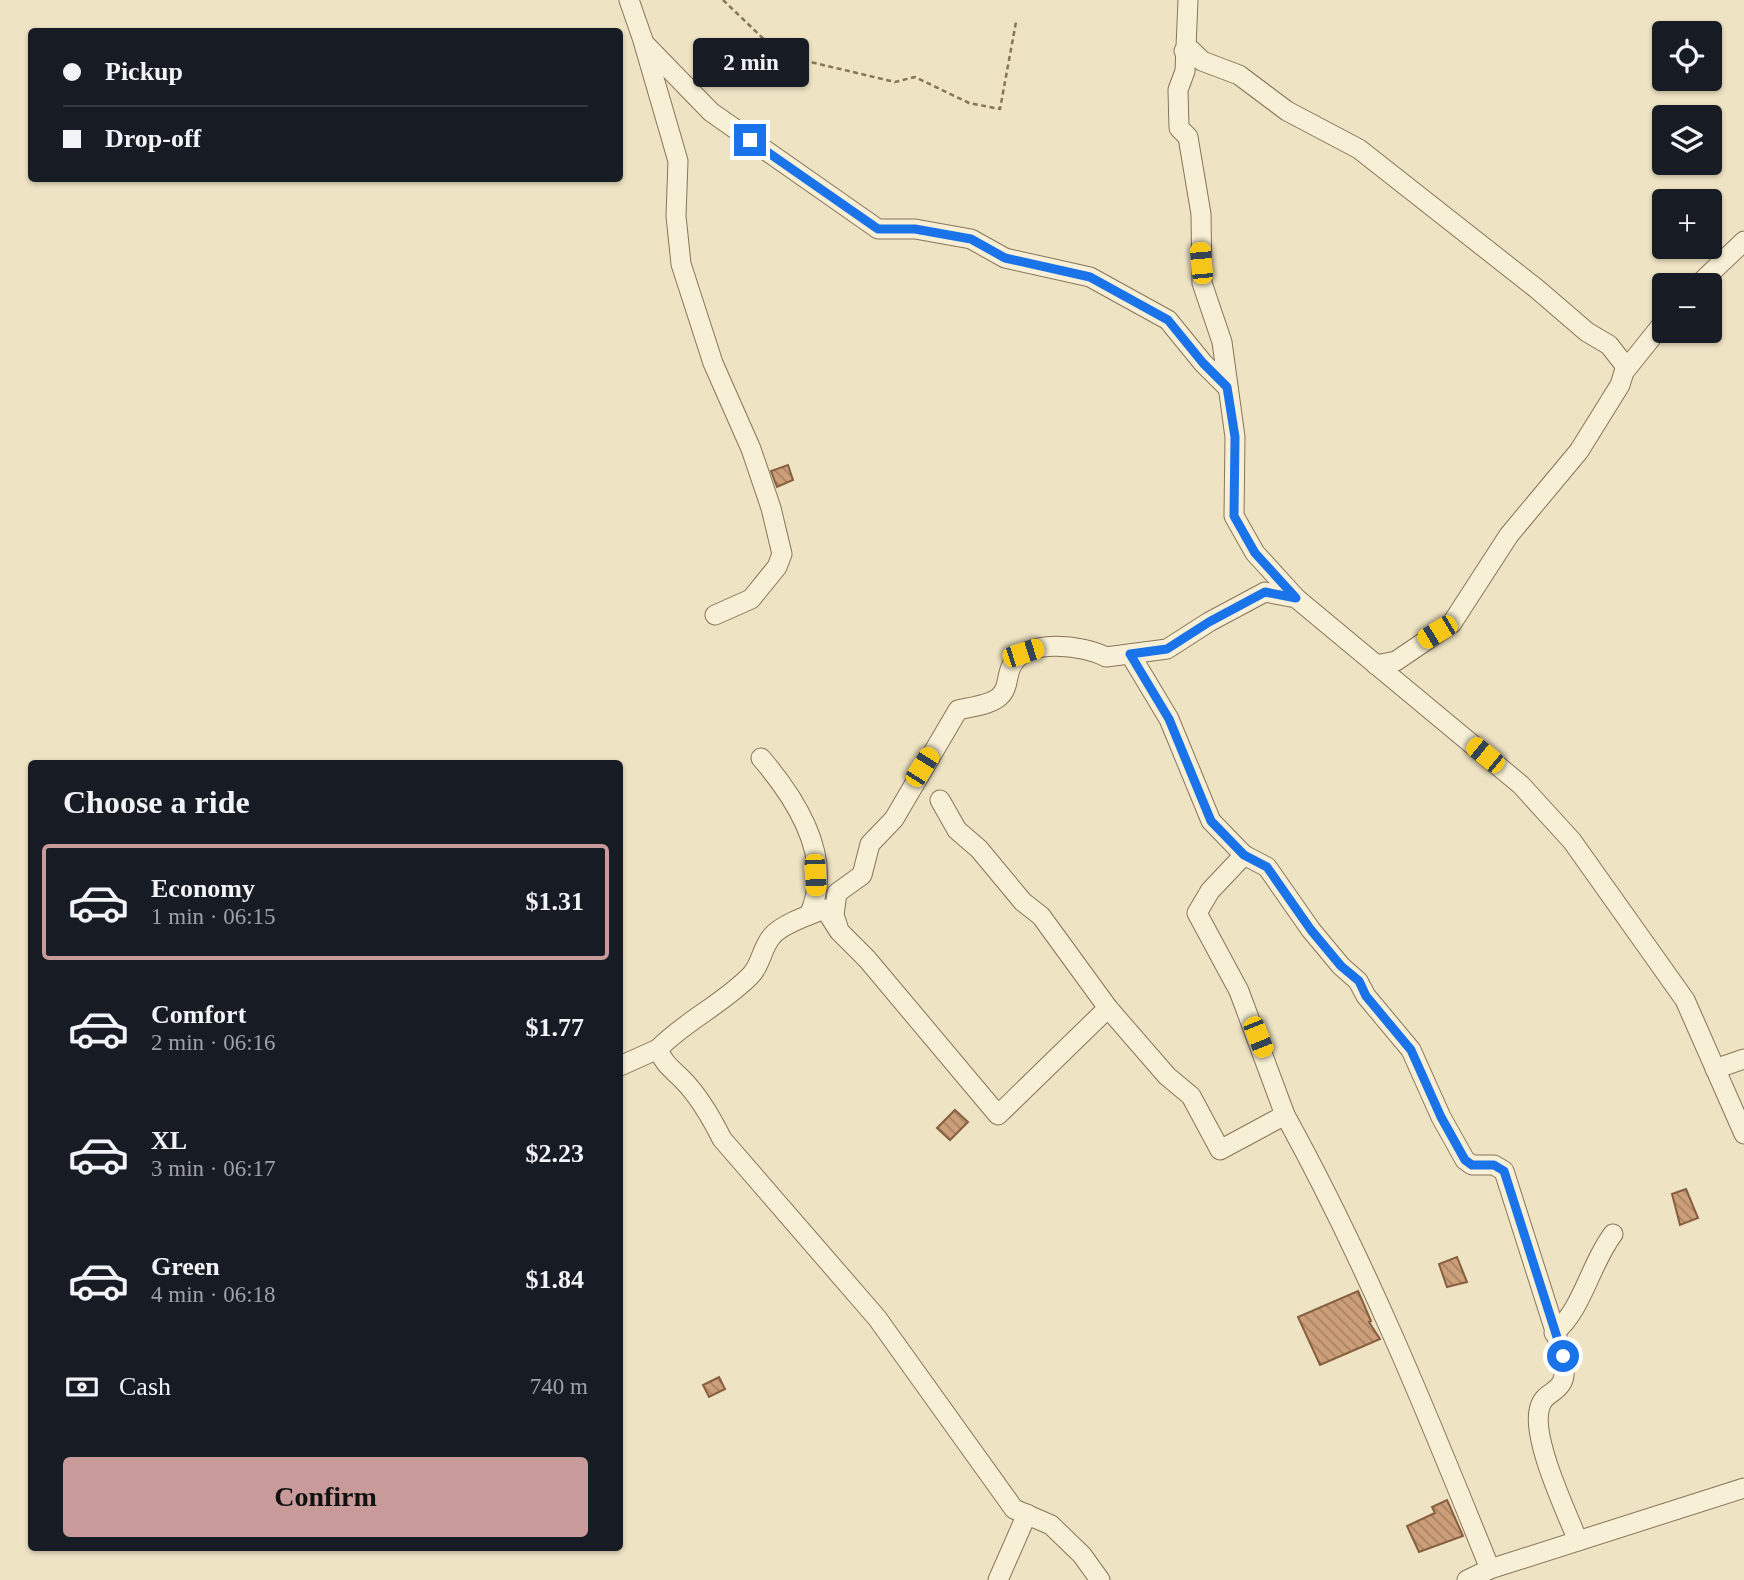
<!DOCTYPE html>
<meta charset="utf-8">
<style>
body{margin:0;font-family:"Times New Roman",serif;background:#20242c;color:#f1f3f6;height:100vh;display:flex;flex-direction:column;font-size:26px;white-space:nowrap}
*{box-sizing:border-box;margin:0}
p{font-size:23px;color:#9ea1a6}
.icon{flex:none;width:38px;height:38px;fill:none;stroke:currentColor;stroke-width:2;stroke-linecap:round;stroke-linejoin:round}
.map{position:relative;flex:1;overflow:hidden}
.side{position:absolute;left:28px;top:760px;width:595px;height:791px;display:flex;flex-direction:column;background:#171b24;border-radius:7px;box-shadow:0 2px 5px #0004}
.side>*{flex:none}
.hud{position:absolute;left:28px;top:28px;width:595px;height:154px;border-radius:7px;box-shadow:0 2px 5px #0004;display:grid;align-content:center;height:154px;padding:0 35px;background:#171b24}
.buttons{position:absolute;left:1652px;top:21px;display:grid;gap:14px}
.buttons a{display:grid;place-items:center;width:70px;height:70px;border-radius:7px;background:#171b24;box-shadow:0 2px 5px #0004;font-size:35px}
.end{position:absolute;width:32px;height:32px;margin:-16px;border:9px solid #1a73e8;background:#fff;box-shadow:0 0 0 4px #fff}
.from{border-radius:50%}
.bubble{position:absolute;height:49px;border-radius:7px;background:#171b24;box-shadow:0 2px 5px #0004;font-size:23px;font-weight:700;line-height:49px;text-align:center}
.car{position:absolute;width:21px;height:42px;margin:-21px -10px;border-radius:9px;box-shadow:0 0 5px 2px #0007;background:linear-gradient(#f5c518 24%,#345 0 40%,#f5c518 0 76%,#345 0 86%,#f5c518 0)}
.hud b{display:flex;align-items:center;gap:24px;height:66px;font-size:26px}
.hud b+b{border-top:2px solid #363941}
.hud i{width:18px;height:18px;background:#f1f3f6}
ul{padding:0;list-style:none}
li{display:flex;align-items:center;gap:21px;height:116px;margin:0 14px 10px;padding:0 21px;border:4px solid transparent;border-radius:7px}
li div{flex:1}
li b{display:block;font-size:26px}
li em{font-style:normal;font-weight:700}
li.active{border-color:#c89a9a}
li>.icon{width:63px;height:63px;stroke-width:1.5}
h2{padding:0 35px;font-size:32px;line-height:84px}
.pay{display:flex;align-items:center;gap:18px;height:77px;padding:0 35px;font-size:26px}
.pay p{margin-inline-start:auto}
.button{display:flex;gap:14px;margin-top:auto;padding:14px 35px}
.button a{flex:1;height:80px;border-radius:7px;background:#c89a9a;color:#111;font-size:28px;font-weight:700;line-height:80px;text-align:center}
.map>svg:first-child{display:block}
</style>
<div class="map">
<svg width="1744" height="1580" viewBox="0 0 1744 1580">
<defs>
<pattern id="building-back-hatch" width="6" height="6" patternUnits="userSpaceOnUse" patternTransform="scale(1.75)"><rect width="6" height="6" fill="#cc9f79"/><path d="M-1 5l2 2M0 0l6 6M5-1l2 2" fill="none" stroke="#a78263"/></pattern>
</defs>
<rect width="100%" height="100%" fill="#eee3c3"/>
<g fill="url(#building-back-hatch)" stroke="#875f40" stroke-width="2">
<path d="M788,465L793,480L777,487L771,471Z"/>
<path d="M955,1110L968,1122L950,1140L937,1128Z"/>
<path d="M1686,1189L1698,1218L1680,1225L1672,1194Z"/>
<path d="M1457,1257L1467,1282L1447,1287L1439,1264Z"/>
<path d="M1358,1291L1371,1321L1369,1322L1380,1339L1320,1365L1298,1317Z"/>
<path d="M719,1377L725,1389L709,1397L703,1385Z"/>
<path d="M1447,1500L1463,1536L1419,1552L1407,1526L1435,1513L1432,1507Z"/>
</g>
<g fill="none" stroke-linecap="round" stroke-linejoin="round">
<g stroke="#88745a" stroke-width="21">
<g id="minor">
<path d="M629,0L644,43L711,112L878,229H915L971,239L1005,258L1090,277L1168,320L1203,363L1227,387"/>
<path d="M1188,0L1185,71L1178,90L1179,128L1188,137L1201,214L1202,283L1222,342L1235,437L1234,516L1255,553L1296,598"/>
<path d="M644,44L678,161L676,216L681,264L713,363L751,449L771,508L782,554L777,567L751,599L715,615"/>
<path d="M1184,51L1191,50L1202,61L1239,75L1287,111L1359,149L1537,289L1587,332L1609,345L1627,368"/>
<path d="M1698,285L1744,241"/>
<path d="M1130,654L1169,719L1211,821L1244,855L1210,891L1197,913L1239,991L1285,1115"/>
<path d="M1376,665L1396,661L1452,623L1509,535L1579,451L1620,385L1624,372L1664,322"/>
<path d="M761,758C797,800 835,860 809,915"/>
<path d="M940,800L957,830L979,849L1023,902L1041,916L1108,1008"/>
<path d="M1244,855L1267,867L1311,930L1341,966L1358,981L1366,996L1411,1050L1441,1117L1465,1160L1472,1165H1494L1504,1171L1563,1356C1571,1399 1543,1385 1539,1411C1533,1442 1566,1511 1578,1541"/>
<path d="M838,927L834,915L837,893L862,875L870,844L894,819L958,710C970,707 990,705 999,697C1009,688 1006,678 1011,667C1025,637 1083,645 1106,657L1167,649L1209,622L1265,592L1296,598L1521,785L1572,841L1685,1000L1744,1134"/>
<path d="M620,1066L658,1049"/>
<path d="M1715,1069L1744,1059"/>
<path d="M1554,1333C1583,1309 1590,1264 1613,1234"/>
<path d="M998,1580L1027,1514"/>
<path d="M1100,1580L1082,1555L1051,1525L1014,1509L877,1318L722,1139C711,1117 699,1096 682,1079C671,1068 664,1064 658,1049C685,1021 723,1004 751,975C761,965 762,947 772,936C782,924 809,915 825,909L839,931L867,959L998,1115L1108,1008L1167,1076L1191,1096L1220,1150L1285,1115C1365,1260 1428,1415 1490,1569"/>
<path d="M1467,1580L1490,1569L1744,1488"/>
</g>
</g>
<path stroke="#88745a" stroke-width="2.5" stroke-dasharray="5 3.5" stroke-linecap="butt" d="M723,0L771,46L802,60L895,82L915,77L969,103L1000,109L1016,22"/>
<use href="#minor" stroke="#f8f0d6" stroke-width="19"/>
</g>
<g fill="none" stroke-linecap="round" stroke-linejoin="round">
<path stroke="#1a73e8" stroke-width="9" d="M750,140L878,229H915L971,239L1005,258L1090,277L1168,320L1203,363L1227,387L1235,437L1234,516L1255,553L1296,598L1265,592L1209,622L1167,649L1130,654L1169,719L1211,821L1244,855L1267,867L1311,930L1341,966L1359,981L1366,996L1411,1050L1441,1117L1465,1160L1472,1165H1494L1504,1171L1563,1356"/>
</g>
</svg>
<div class="buttons">
<a><svg class="icon" aria-label="locate" viewBox="0 0 24 24"><circle cx="12" cy="12" r="6"/><path d="M12 2v4M12 18v4M2 12h4M18 12h4"/></svg></a>
<a><svg class="icon" aria-label="layers" viewBox="0 0 24 24"><path d="M12 4l9 5-9 5-9-5zM3 14l9 5 9-5"/></svg></a>
<a>+</a>
<a>−</a>
</div>
<i class="end from" style="left:1563px;top:1356px"></i>
<i class="end" style="left:750px;top:140px"></i>
<div class="bubble" style="left:693px;top:38px;width:116px">2 min</div>
<i class="car" style="left:1201px;top:263px;rotate:355deg"></i>
<i class="car" style="left:1437px;top:632px;rotate:239deg"></i>
<i class="car" style="left:1023px;top:653px;rotate:72deg"></i>
<i class="car" style="left:1485px;top:755px;rotate:309deg"></i>
<i class="car" style="left:922px;top:767px;rotate:32deg"></i>
<i class="car" style="left:815px;top:875px;rotate:177deg"></i>
<i class="car" style="left:1258px;top:1037px;rotate:158deg"></i>
<div class="hud">
<b><i class="from"></i>Pickup</b>
<b><i></i>Drop-off</b>
</div>
<section class="side">
<h2>Choose a ride</h2>
<ul>
<li class="active"><svg class="icon" aria-label="car" viewBox="0 0 24 24"><path d="M5 17H2v-5l4-1 3-4h7l3 4 3 1v5h-3M9 17h6M6 11h13"/><circle cx="7" cy="17" r="2"/><circle cx="17" cy="17" r="2"/></svg><div><b>Economy</b><p>1 min · 06:15</p></div><em>$1.31</em></li>
<li><svg class="icon" aria-label="car" viewBox="0 0 24 24"><path d="M5 17H2v-5l4-1 3-4h7l3 4 3 1v5h-3M9 17h6M6 11h13"/><circle cx="7" cy="17" r="2"/><circle cx="17" cy="17" r="2"/></svg><div><b>Comfort</b><p>2 min · 06:16</p></div><em>$1.77</em></li>
<li><svg class="icon" aria-label="car" viewBox="0 0 24 24"><path d="M5 17H2v-5l4-1 3-4h7l3 4 3 1v5h-3M9 17h6M6 11h13"/><circle cx="7" cy="17" r="2"/><circle cx="17" cy="17" r="2"/></svg><div><b>XL</b><p>3 min · 06:17</p></div><em>$2.23</em></li>
<li><svg class="icon" aria-label="car" viewBox="0 0 24 24"><path d="M5 17H2v-5l4-1 3-4h7l3 4 3 1v5h-3M9 17h6M6 11h13"/><circle cx="7" cy="17" r="2"/><circle cx="17" cy="17" r="2"/></svg><div><b>Green</b><p>4 min · 06:18</p></div><em>$1.84</em></li>
</ul>
<div class="pay"><svg class="icon" aria-label="cash" viewBox="0 0 24 24"><path d="M3 7h18v10H3z"/><circle cx="12" cy="12" r="2"/></svg>Cash<p>740 m</p></div>
<div class="button"><a>Confirm</a></div>
</section>
</div>
